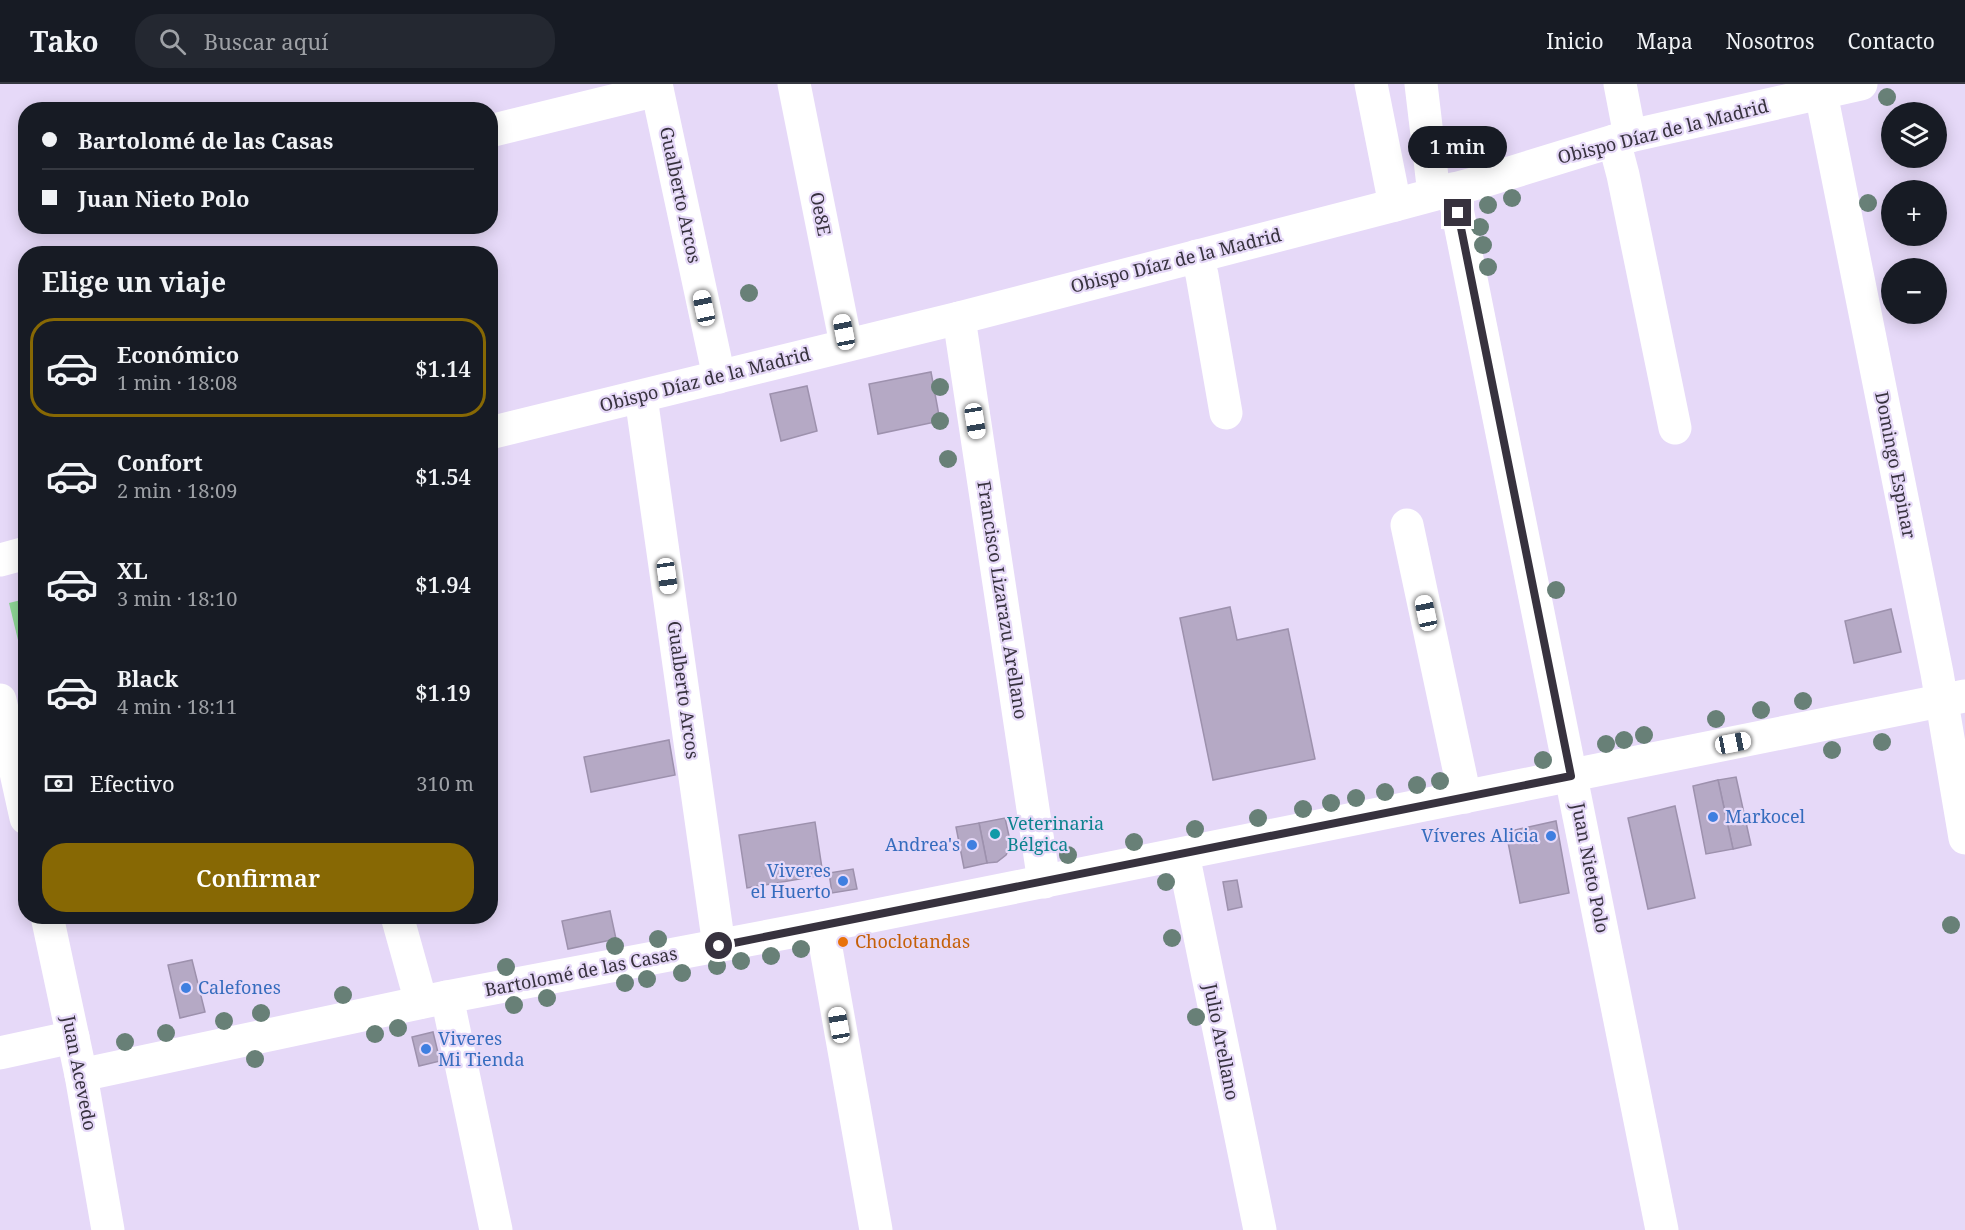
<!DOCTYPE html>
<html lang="es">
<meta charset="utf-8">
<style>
body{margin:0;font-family:"Noto Serif",serif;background:#242831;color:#f1f3f6;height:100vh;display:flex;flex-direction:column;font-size:22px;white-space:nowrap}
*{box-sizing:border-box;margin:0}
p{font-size:20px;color:#9ea1a6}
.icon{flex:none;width:33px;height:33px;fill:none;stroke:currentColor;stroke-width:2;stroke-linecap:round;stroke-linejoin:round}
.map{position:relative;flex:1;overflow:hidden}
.drawer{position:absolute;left:18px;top:162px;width:480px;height:678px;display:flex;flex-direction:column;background:#171b24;border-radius:24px;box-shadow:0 3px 15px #0003}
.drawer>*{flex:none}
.top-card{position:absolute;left:18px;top:18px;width:480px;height:132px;border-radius:24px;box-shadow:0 3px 15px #0003;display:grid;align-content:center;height:132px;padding:0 24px;background:#171b24}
.fabs{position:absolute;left:1881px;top:18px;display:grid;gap:12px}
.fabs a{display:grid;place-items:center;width:66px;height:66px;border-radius:50%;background:#171b24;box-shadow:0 3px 15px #0003;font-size:30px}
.end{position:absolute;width:27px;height:27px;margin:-14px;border:8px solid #37323e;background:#fff;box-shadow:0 0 0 3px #fff}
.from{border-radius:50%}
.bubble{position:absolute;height:42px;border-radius:21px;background:#171b24;box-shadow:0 3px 15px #0003;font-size:20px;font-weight:600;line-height:42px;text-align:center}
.car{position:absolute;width:18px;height:36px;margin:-18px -9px;border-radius:8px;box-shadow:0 0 4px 2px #0007;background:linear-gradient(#fff 24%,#345 0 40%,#fff 0 76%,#345 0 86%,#fff 0)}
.top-card b{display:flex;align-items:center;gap:21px;height:57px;font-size:22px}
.top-card b+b{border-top:2px solid #363941}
.top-card i{width:15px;height:15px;background:#f1f3f6}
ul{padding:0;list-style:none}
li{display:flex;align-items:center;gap:18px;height:99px;margin:0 12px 9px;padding:0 12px;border:3px solid transparent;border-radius:24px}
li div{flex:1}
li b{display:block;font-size:22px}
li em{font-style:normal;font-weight:600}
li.active{border-color:#876804}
li>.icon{width:54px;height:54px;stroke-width:1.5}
h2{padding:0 24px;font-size:27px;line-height:72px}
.pay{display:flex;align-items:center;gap:15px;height:66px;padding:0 24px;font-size:22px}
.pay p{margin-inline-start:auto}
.cta{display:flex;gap:12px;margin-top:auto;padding:12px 24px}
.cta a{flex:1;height:69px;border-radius:24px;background:#876804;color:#fff;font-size:24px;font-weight:600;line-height:69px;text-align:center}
header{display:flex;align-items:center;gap:36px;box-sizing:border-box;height:84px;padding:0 30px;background:#171b24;border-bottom:2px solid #363941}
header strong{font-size:28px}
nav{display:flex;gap:33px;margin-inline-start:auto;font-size:21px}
.search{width:420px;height:54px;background:#242831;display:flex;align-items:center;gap:15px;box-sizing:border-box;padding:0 21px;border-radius:24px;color:#9ea1a6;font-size:22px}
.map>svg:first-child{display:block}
</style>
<header>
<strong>Tako</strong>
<div class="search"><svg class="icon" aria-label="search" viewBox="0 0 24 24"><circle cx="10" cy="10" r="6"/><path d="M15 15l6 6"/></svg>Buscar aquí</div>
<nav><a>Inicio</a><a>Mapa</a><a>Nosotros</a><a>Contacto</a></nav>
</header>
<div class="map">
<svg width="1965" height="1146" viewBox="0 0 1965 1146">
<rect width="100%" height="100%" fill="#e6d9f8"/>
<path fill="#8ed796" d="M25,515H26L25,585L9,519Z"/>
<g fill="#b5a9c5" stroke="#9d91ad" stroke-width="1.5">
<path d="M931,288L940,337L878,350L869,300Z"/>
<path d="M807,302L817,347L781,357L770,310Z"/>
<path d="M1230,523L1237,556L1288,545L1315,675L1213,696L1180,534Z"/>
<path d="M1891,525L1901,568L1854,579L1845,537Z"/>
<path d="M669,656L675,691L591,708L584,673Z"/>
<path d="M1736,693L1751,761L1733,765L1718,696Z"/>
<path d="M1718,696L1733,765L1706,770L1693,702Z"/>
<path d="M1675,722L1695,814L1648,825L1628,734Z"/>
<path d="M1005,734L1011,761L1006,771L997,778L987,779L979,739Z"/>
<path d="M1556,737L1569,809L1520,819L1506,748Z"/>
<path d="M815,738L823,791L747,804L739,751Z"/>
<path d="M979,739L987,779L964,784L956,743Z"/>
<path d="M853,785L857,805L832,809L829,789Z"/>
<path d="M1237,796L1242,823L1228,826L1223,798Z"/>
<path d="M610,827L616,855L568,865L562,837Z"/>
<path d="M192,876L205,928L180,934L168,881Z"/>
<path d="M433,948L440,977L419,982L412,953Z"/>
</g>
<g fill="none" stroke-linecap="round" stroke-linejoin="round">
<g stroke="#fff" stroke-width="33">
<path d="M656,0L719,293"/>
<path d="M794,0L846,260"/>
<path d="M1371,0L1395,121"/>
<path d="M1421,0L1434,110"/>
<path d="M1620,0L1630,52"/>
<path d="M1821,9L1937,589L1965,754"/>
<path d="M490,47L657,6"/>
<path d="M1614,57L1623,91L1675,344"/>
<path d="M1453,105L1662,1146"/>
<path d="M1197,172L1202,191L1226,329"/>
<path d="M959,234L1044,798"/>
<path d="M641,313L719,862"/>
<path d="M490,349L959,234L1395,121L1477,99L1630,52L1861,0"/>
<path d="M1407,441L1465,713"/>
<path d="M0,476L26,469"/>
<path d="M0,616L26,734"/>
<path d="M1183,770L1260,1146"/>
<path d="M47,832L81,991L108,1146"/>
<path d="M397,832L421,918"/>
<path d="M822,842L876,1146"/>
<path d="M447,913L496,1146"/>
<path d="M0,969L73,953"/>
<path d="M81,991L447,913L822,842L1965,612"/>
</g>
</g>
<g fill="#688077">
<circle cx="1887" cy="13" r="9"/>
<circle cx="1512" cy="114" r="9"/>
<circle cx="1868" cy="119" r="9"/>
<circle cx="1488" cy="121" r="9"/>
<circle cx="1480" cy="143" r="9"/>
<circle cx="1483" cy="161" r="9"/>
<circle cx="1488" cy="183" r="9"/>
<circle cx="749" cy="209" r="9"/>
<circle cx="940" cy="303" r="9"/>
<circle cx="940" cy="337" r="9"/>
<circle cx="948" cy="375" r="9"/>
<circle cx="1556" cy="506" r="9"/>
<circle cx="1803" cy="617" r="9"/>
<circle cx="1761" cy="626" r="9"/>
<circle cx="1716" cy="635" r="9"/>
<circle cx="1644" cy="651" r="9"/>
<circle cx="1624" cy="656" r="9"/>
<circle cx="1882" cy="658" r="9"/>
<circle cx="1606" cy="660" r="9"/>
<circle cx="1832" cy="666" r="9"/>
<circle cx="1543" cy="676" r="9"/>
<circle cx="1440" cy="697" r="9"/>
<circle cx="1417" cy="701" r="9"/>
<circle cx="1385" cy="708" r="9"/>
<circle cx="1356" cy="714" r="9"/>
<circle cx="1331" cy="719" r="9"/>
<circle cx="1303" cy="725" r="9"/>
<circle cx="1258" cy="734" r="9"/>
<circle cx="1195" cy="745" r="9"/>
<circle cx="1134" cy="758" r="9"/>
<circle cx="1068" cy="771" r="9"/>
<circle cx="1166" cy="798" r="9"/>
<circle cx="1951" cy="841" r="9"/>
<circle cx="1172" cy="854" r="9"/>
<circle cx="658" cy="855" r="9"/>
<circle cx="615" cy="862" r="9"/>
<circle cx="801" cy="865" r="9"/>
<circle cx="771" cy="872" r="9"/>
<circle cx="741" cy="877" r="9"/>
<circle cx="717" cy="882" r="9"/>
<circle cx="506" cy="883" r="9"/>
<circle cx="682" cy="889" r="9"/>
<circle cx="647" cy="895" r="9"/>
<circle cx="625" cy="899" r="9"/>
<circle cx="343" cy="911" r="9"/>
<circle cx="547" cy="914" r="9"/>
<circle cx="514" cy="921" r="9"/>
<circle cx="261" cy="929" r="9"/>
<circle cx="1196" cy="933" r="9"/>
<circle cx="224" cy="937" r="9"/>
<circle cx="398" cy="944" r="9"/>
<circle cx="166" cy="949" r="9"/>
<circle cx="375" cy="950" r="9"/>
<circle cx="125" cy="958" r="9"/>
<circle cx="255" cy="975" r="9"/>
</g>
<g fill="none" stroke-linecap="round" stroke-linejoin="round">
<path stroke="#37323e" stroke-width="8" d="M719,862L1571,692L1458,129"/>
</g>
<g fill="#3f7fe0" stroke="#e6d9f8" stroke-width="2">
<circle cx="1713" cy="733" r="6"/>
<circle cx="1551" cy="752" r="6"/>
<circle cx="972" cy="761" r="6"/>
<circle cx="843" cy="797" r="6"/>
<circle cx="186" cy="904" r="6"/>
<circle cx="426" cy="965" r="6"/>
</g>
<circle fill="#0f9aa8" stroke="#e6d9f8" stroke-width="2" cx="995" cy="750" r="6"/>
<circle fill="#e8710a" stroke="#e6d9f8" stroke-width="2" cx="843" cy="858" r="6"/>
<g text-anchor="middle" stroke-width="4.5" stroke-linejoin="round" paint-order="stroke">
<g font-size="18" fill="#37323e" stroke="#e6d9f8">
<text transform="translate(1663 48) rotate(-14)" y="6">Obispo Díaz de la Madrid</text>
<text transform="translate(680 111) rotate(78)" y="6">Gualberto Arcos</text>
<text transform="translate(820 130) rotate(79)" y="6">Oe8E</text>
<text transform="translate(1176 177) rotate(-14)" y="6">Obispo Díaz de la Madrid</text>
<text transform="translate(705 296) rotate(-14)" y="6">Obispo Díaz de la Madrid</text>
<text transform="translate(1895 381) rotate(79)" y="6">Domingo Espinar</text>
<text transform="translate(1002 516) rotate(81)" y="6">Francisco Lizarazu Arellano</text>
<text transform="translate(683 606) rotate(82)" y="6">Gualberto Arcos</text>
<text transform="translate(1590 784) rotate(79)" y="6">Juan Nieto Polo</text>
<text transform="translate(581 888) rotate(-11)" y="6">Bartolomé de las Casas</text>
<text transform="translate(1221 958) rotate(79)" y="6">Julio Arellano</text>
<text transform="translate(79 989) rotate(79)" y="6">Juan Acevedo</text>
</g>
<g font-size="18" fill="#366cbe" stroke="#e6d9f8" text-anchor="start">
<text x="1725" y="739">Markocel</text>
<text x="1539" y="758" text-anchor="end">Víveres Alicia</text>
<text x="960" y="767" text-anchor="end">Andrea's</text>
<text x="831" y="793" text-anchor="end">Viveres<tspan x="831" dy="21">el Huerto</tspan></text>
<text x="198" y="910">Calefones</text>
<text x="438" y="961">Viveres<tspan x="438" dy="21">Mi Tienda</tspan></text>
</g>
<g font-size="18" fill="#0d838f" stroke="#e6d9f8" text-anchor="start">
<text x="1007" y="746">Veterinaria<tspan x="1007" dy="21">Bélgica</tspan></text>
</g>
<g font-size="18" fill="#c56008" stroke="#e6d9f8" text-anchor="start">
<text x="855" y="864">Choclotandas</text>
</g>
</g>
</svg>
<div class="fabs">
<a><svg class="icon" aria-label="layers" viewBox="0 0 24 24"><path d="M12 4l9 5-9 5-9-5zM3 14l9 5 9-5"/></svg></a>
<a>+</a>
<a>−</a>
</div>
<i class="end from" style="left:719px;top:862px"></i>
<i class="end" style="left:1458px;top:129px"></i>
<div class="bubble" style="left:1408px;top:42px;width:99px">1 min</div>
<i class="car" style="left:704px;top:224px;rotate:348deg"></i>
<i class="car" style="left:844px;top:248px;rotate:349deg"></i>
<i class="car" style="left:975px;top:337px;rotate:171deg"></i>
<i class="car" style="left:667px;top:492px;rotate:172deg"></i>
<i class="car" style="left:1426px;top:529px;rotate:348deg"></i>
<i class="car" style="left:1733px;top:659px;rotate:79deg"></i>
<i class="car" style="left:839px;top:941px;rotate:350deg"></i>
<div class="top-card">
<b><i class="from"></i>Bartolomé de las Casas</b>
<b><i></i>Juan Nieto Polo</b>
</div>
<section class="drawer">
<h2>Elige un viaje</h2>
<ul>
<li class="active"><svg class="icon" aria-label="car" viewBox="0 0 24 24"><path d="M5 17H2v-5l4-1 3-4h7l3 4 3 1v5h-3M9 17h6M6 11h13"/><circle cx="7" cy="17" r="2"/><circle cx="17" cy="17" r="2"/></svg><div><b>Económico</b><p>1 min · 18:08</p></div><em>$1.14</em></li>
<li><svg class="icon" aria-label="car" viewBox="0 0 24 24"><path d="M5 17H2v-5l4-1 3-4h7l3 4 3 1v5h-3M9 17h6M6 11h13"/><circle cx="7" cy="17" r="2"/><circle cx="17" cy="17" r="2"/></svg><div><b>Confort</b><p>2 min · 18:09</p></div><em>$1.54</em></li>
<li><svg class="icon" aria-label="car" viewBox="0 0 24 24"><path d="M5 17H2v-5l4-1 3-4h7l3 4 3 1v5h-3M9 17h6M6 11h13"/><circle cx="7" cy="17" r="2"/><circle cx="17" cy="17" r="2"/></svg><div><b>XL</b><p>3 min · 18:10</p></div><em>$1.94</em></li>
<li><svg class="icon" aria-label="car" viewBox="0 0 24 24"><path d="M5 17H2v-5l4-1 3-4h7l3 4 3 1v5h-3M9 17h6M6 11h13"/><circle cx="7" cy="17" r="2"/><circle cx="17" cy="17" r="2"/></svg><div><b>Black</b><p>4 min · 18:11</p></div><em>$1.19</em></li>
</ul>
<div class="pay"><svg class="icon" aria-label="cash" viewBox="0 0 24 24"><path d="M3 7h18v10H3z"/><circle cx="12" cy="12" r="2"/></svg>Efectivo<p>310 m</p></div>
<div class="cta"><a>Confirmar</a></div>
</section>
</div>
